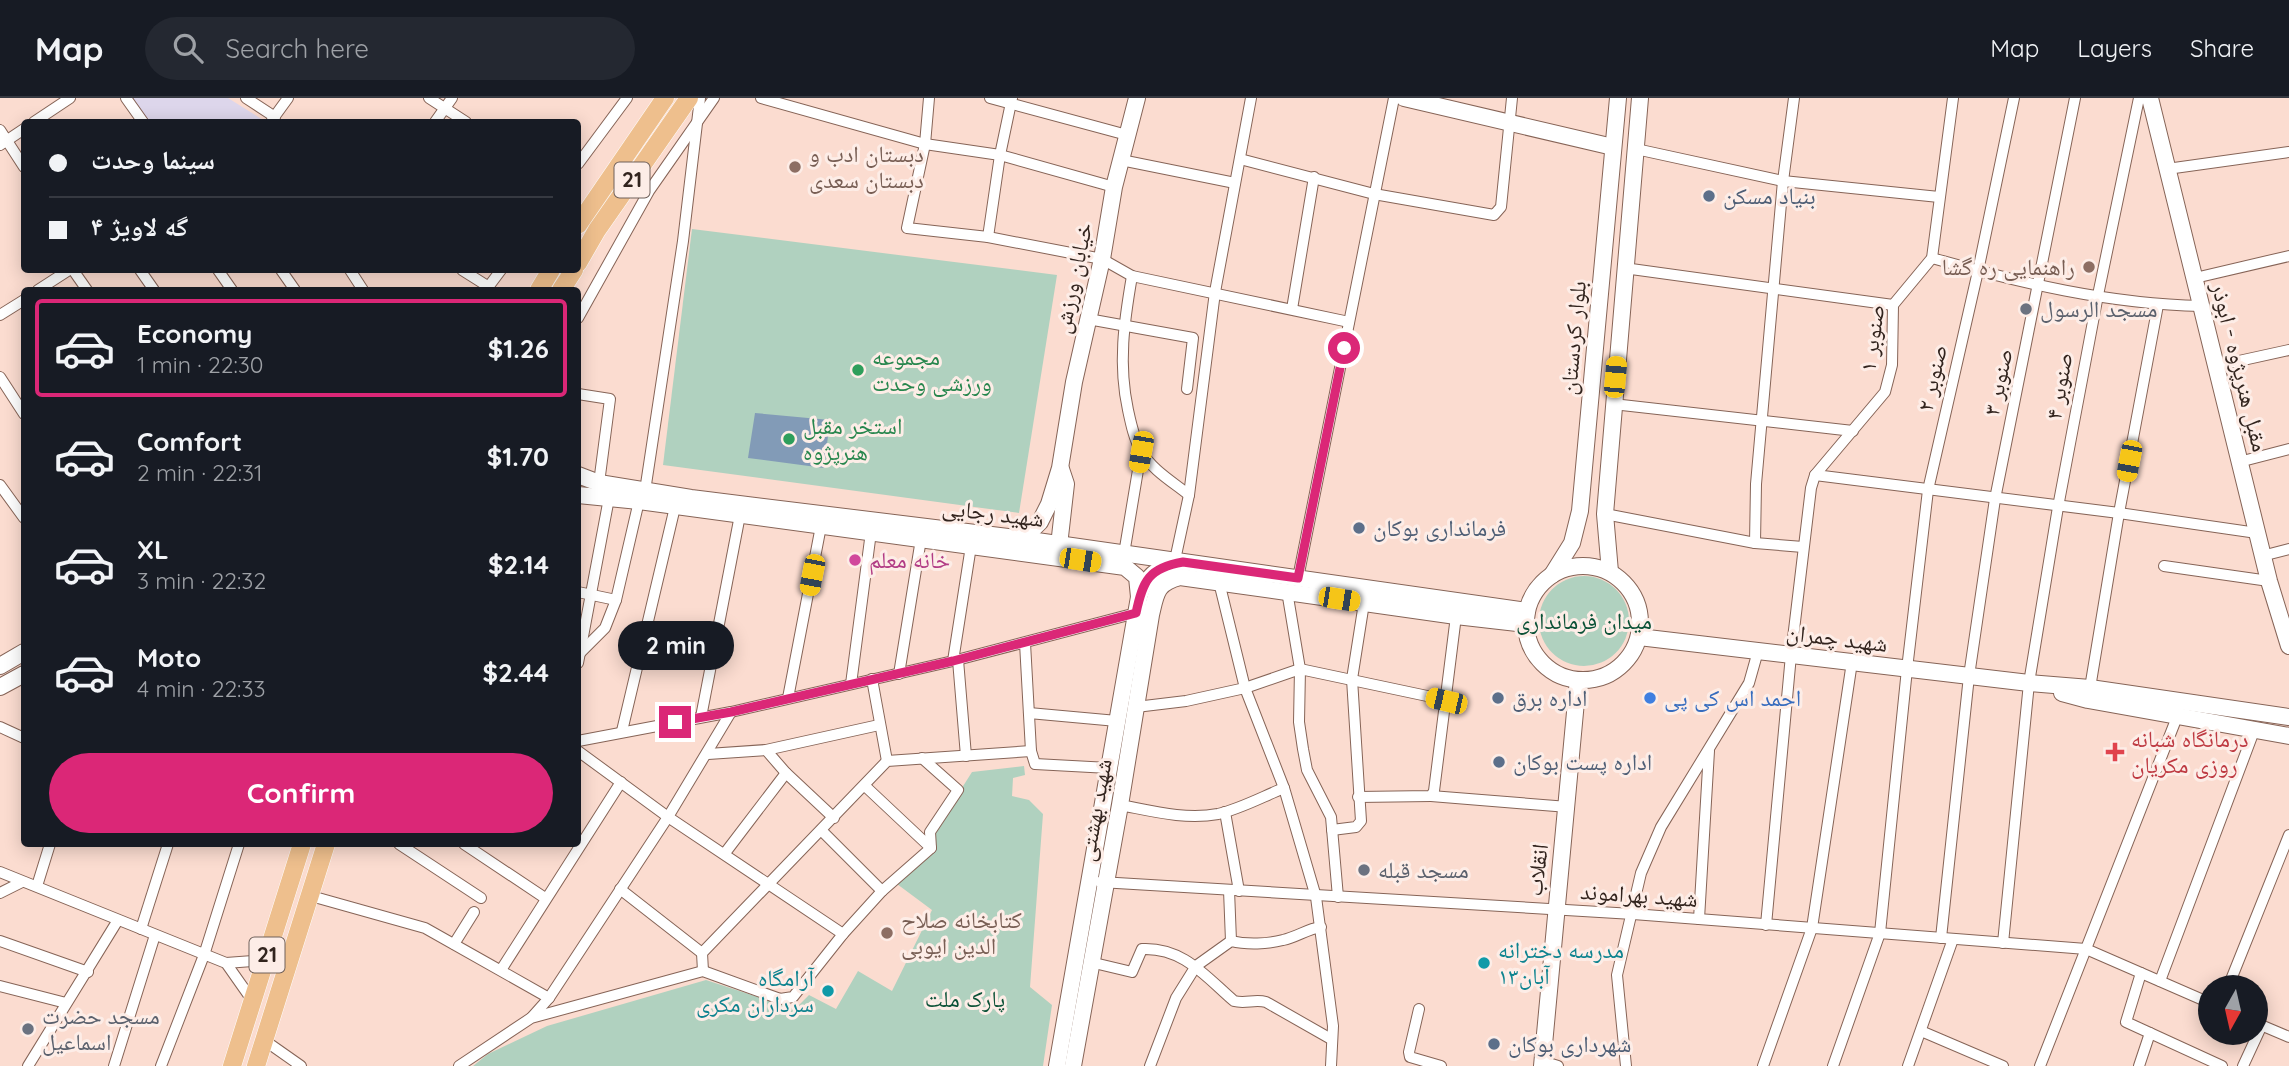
<!DOCTYPE html>
<meta charset="utf-8">
<style>
body{margin:0;font-family:Quicksand,"Noto Naskh Arabic",sans-serif;background:#242831;color:#f1f3f6;height:100vh;display:flex;flex-direction:column;font-size:26px;white-space:nowrap}
*{box-sizing:border-box;margin:0}
p{font-size:23px;color:#9ea1a6}
.icon{flex:none;width:38px;height:38px;fill:none;stroke:currentColor;stroke-width:2;stroke-linecap:round;stroke-linejoin:round}
.map{position:relative;flex:1;overflow:hidden}
.drawer{position:absolute;left:21px;top:189px;width:560px;height:560px;display:flex;flex-direction:column;background:#171b24;border-radius:7px;box-shadow:0 4px 18px #0003}
.drawer>*{flex:none}
.top-card{position:absolute;left:21px;top:21px;width:560px;height:154px;border-radius:7px;box-shadow:0 4px 18px #0003;display:grid;align-content:center;height:154px;padding:0 28px;background:#171b24}
.needle{width:46px;rotate:188deg}
.fabs{position:absolute;left:2198px;top:877px;display:grid;gap:14px}
.fabs a{display:grid;place-items:center;width:70px;height:70px;border-radius:50%;background:#171b24;box-shadow:0 4px 18px #0003;font-size:35px}
.end{position:absolute;width:32px;height:32px;margin:-16px;border:9px solid #db2777;background:#fff;box-shadow:0 0 0 4px #fff}
.from{border-radius:50%}
.bubble{position:absolute;height:49px;border-radius:24px;background:#171b24;box-shadow:0 4px 18px #0003;font-size:23px;font-weight:700;line-height:49px;text-align:center}
.car{position:absolute;width:21px;height:42px;margin:-21px -10px;border-radius:9px;box-shadow:0 0 5px 2px #0007;background:linear-gradient(#f5c518 24%,#345 0 40%,#f5c518 0 76%,#345 0 86%,#f5c518 0)}
.top-card b{display:flex;align-items:center;gap:24px;height:66px;font-size:26px}
.top-card b+b{border-top:2px solid #363941}
.top-card i{width:18px;height:18px;background:#f1f3f6}
ul{padding:12px 0 0;list-style:none}
li{display:flex;align-items:center;gap:21px;height:98px;margin:0 14px 10px;padding:0 14px;border:4px solid transparent;border-radius:7px}
li div{flex:1}
li b{display:block;font-size:26px}
li em{font-style:normal;font-weight:700}
li.on{border-color:#db2777}
li>.icon{width:63px;height:63px;stroke-width:1.5}
.cta{display:flex;gap:14px;margin-top:auto;padding:14px 28px}
.cta a{flex:1;height:80px;border-radius:42px;background:#db2777;color:#fff;font-size:28px;font-weight:700;line-height:80px;text-align:center}
header{display:flex;align-items:center;gap:42px;box-sizing:border-box;height:98px;padding:0 35px;background:#171b24;border-bottom:2px solid #363941}
header strong{font-size:33px}
nav{display:flex;gap:38px;margin-inline-start:auto;font-size:24px}
.search{width:490px;height:63px;background:#242831;display:flex;align-items:center;gap:18px;box-sizing:border-box;padding:0 24px;border-radius:38px;color:#9ea1a6;font-size:26px}
.map>svg:first-child{display:block}
</style>
<header>
<strong>Map</strong>
<div class="search"><svg class="icon" aria-label="search" viewBox="0 0 24 24"><circle cx="10" cy="10" r="6"/><path d="M15 15l6 6"/></svg>Search here</div>
<nav><a>Map</a><a>Layers</a><a>Share</a></nav>
</header>
<div class="map">
<svg width="2289" height="968" viewBox="0 0 2289 968">
<rect width="100%" height="100%" fill="#fbdcd0"/>
<path fill="#ddd6eb" d="M131,0H228L263,22L260,24H148Z"/>
<g fill="#b0d1bf">
<path d="M692,131L1057,177L1019,415L663,367Z"/>
<circle cx="1584" cy="523" r="45"/>
<path d="M1024,668L1025,677L1013,680L1012,698L1029,702L1043,716L1030,889L1052,907L1043,968H473L488,956L547,928L706,882L795,911L809,897L836,911L858,873L892,893L932,812L897,786L934,753V734L972,674Z"/>
</g>
<path fill="#829bb7" d="M755,315L830,322L824,370L748,360Z"/>
<g fill="none" stroke-linecap="round" stroke-linejoin="round">
<g stroke="#866457" stroke-width="12">
<g id="street">
<path d="M126,0L143,24"/>
<path d="M246,0L275,19"/>
<path d="M429,0L466,24"/>
<path d="M761,0L925,46L1000,57L1114,89"/>
<path d="M929,0L925,46L907,130L988,139L1102,161L1132,178L1349,224"/>
<path d="M990,0L1127,37"/>
<path d="M272,22L288,0"/>
<path d="M34,24L70,0"/>
<path d="M435,24L452,0"/>
<path d="M0,32L24,69"/>
<path d="M0,47L24,31"/>
<path d="M1636,51L1783,83L1939,99"/>
<path d="M1240,61L1374,96L1494,117L1501,109L1512,0"/>
<path d="M1121,62L1235,85"/>
<path d="M578,66L627,0"/>
<path d="M2167,71L2289,54"/>
<path d="M988,139L1000,57L1012,0"/>
<path d="M1932,160C2020,185 2110,206 2201,208"/>
<path d="M1624,170L1893,207"/>
<path d="M73,172L87,192"/>
<path d="M140,172L154,192"/>
<path d="M218,172L232,192"/>
<path d="M281,172L295,192"/>
<path d="M350,172L363,192"/>
<path d="M462,172L489,189"/>
<path d="M1132,178C1124,224 1118,266 1128,312C1131,326 1134,341 1141,353C1152,372 1173,384 1189,397"/>
<path d="M2195,180L2289,158"/>
<path d="M38,192L69,172"/>
<path d="M486,192L501,172"/>
<path d="M1292,211L1314,79"/>
<path d="M0,217L24,202"/>
<path d="M578,220L649,93L714,0"/>
<path d="M1088,221L1193,240L1187,291"/>
<path d="M2216,268L2289,252"/>
<path d="M0,279L24,316"/>
<path d="M578,296L610,301L599,385"/>
<path d="M1613,306L1853,333"/>
<path d="M2239,364L2289,351"/>
<path d="M1815,377L2119,415L2257,435"/>
<path d="M0,387L24,420"/>
<path d="M645,393L683,143L700,0"/>
<path d="M1605,416L1755,445L1803,449"/>
<path d="M1755,445L1756,386L1783,83L1794,0"/>
<path d="M1124,456L1141,354"/>
<path d="M2262,458L2289,451"/>
<path d="M1175,462L1189,397L1215,194L1251,0"/>
<path d="M2164,468L2269,483"/>
<path d="M1298,480L1394,0"/>
<path d="M1219,484L1245,590L1284,690L1316,799L1333,928L1331,968"/>
<path d="M1287,493L1300,571L1299,624L1303,651L1307,672L1331,719L1338,799"/>
<path d="M578,494L616,502"/>
<path d="M1025,545L1031,653L1035,666L1109,670"/>
<path d="M579,556L605,530L616,502L639,403"/>
<path d="M958,562L966,658"/>
<path d="M953,563L971,448"/>
<path d="M578,565L609,400"/>
<path d="M899,576L921,441"/>
<path d="M872,581L887,663"/>
<path d="M851,586L871,434"/>
<path d="M2090,590L2119,415L2158,207"/>
<path d="M788,600L821,428"/>
<path d="M1136,609L1186,603L1245,590L1300,571L1446,602"/>
<path d="M1029,615L1117,623"/>
<path d="M701,619L740,417"/>
<path d="M0,629L24,640"/>
<path d="M622,633L675,409"/>
<path d="M578,643L731,614L953,563L1136,515"/>
<path d="M766,652L786,675L834,720"/>
<path d="M578,653L668,719L843,836"/>
<path d="M708,656L766,652L879,627"/>
<path d="M865,688L931,750"/>
<path d="M1431,698L1568,709"/>
<path d="M1358,699L1431,698L1434,693L1456,518"/>
<path d="M1120,707C1152,713 1185,722 1218,716C1240,711 1262,699 1284,690"/>
<path d="M1225,714L1239,793"/>
<path d="M1332,732L1356,729L1361,723L1352,581L1364,505"/>
<path d="M822,733L882,793"/>
<path d="M399,746L481,800"/>
<path d="M464,746L545,800"/>
<path d="M725,755L786,675"/>
<path d="M0,774L226,865L252,902"/>
<path d="M1100,784L1633,816L2086,851L2210,905"/>
<path d="M37,788L50,746"/>
<path d="M620,791L702,855"/>
<path d="M1229,792L1231,843"/>
<path d="M0,795L22,784"/>
<path d="M311,798L425,830L549,900"/>
<path d="M1699,821L1709,653"/>
<path d="M1766,827L1791,557L1811,390L1815,377L1885,294L1892,267L1893,207L1932,160L1953,0"/>
<path d="M141,831L168,746"/>
<path d="M1941,840L1969,578L1995,401L2075,0"/>
<path d="M0,843L88,874"/>
<path d="M2003,845L2029,585L2058,409L2098,197L2139,0"/>
<path d="M454,846L474,814"/>
<path d="M1090,864L1132,874L1142,851C1183,849 1205,878 1234,903C1245,906 1255,901 1266,904L1331,941"/>
<path d="M226,865L265,862"/>
<path d="M501,872L621,684"/>
<path d="M703,873L702,855L887,663L1031,653"/>
<path d="M2141,875L2126,924L2222,968"/>
<path d="M2160,883L2254,633"/>
<path d="M0,888L66,905"/>
<path d="M2228,889L2289,737"/>
<path d="M1419,911L1409,954L1410,959L1441,968"/>
<path d="M532,919L549,900L668,719L731,614"/>
<path d="M2256,925L2289,939"/>
<path d="M1921,933L2003,968"/>
<path d="M264,942L301,968"/>
<path d="M1542,963L1558,968"/>
<path d="M28,968L118,822"/>
<path d="M114,968L155,837"/>
<path d="M161,968L204,857L239,746"/>
<path d="M459,968L531,920L703,873L780,901L793,899L843,836L882,793L931,750L930,734L958,692L922,660"/>
<path d="M1150,968L1176,900L1196,868L1231,843C1247,847 1268,846 1283,842C1297,839 1307,831 1321,829"/>
<path d="M1626,968L1617,877L1641,775L1661,729L1749,585L1758,553"/>
<path d="M1763,968L1812,830L1852,564"/>
<path d="M1833,968L1880,835L1907,571L1928,392L1978,173L2014,0"/>
<path d="M1908,968L1953,841"/>
<path d="M2040,968L2177,619"/>
<path d="M2139,968L2150,935"/>
<path d="M2243,968L2262,927"/>
</g>
</g>
<g stroke="#866457" stroke-width="18">
<g id="secondary">
<path d="M1404,0L1613,49"/>
<path d="M2150,0L2269,483L2289,548"/>
<path d="M578,377L599,385L691,400L1016,440L1527,513"/>
<path d="M578,397L639,403L1125,469L1137,479L1139,499"/>
<path d="M1016,440L1032,432L1040,424L1049,406L1060,370L1074,284L1102,161L1114,89L1137,0"/>
<path d="M1058,456L1066,386L1061,371"/>
<circle cx="1583" cy="525" r="57"/>
<path d="M1610,474L1605,416L1640,0"/>
<path d="M1552,477L1572,445L1580,413L1618,0"/>
<path d="M1639,539L2029,585L2090,590L2289,619"/>
<path d="M0,568L24,554"/>
<path d="M0,589L24,576"/>
<path d="M2062,595L2088,602L2289,638"/>
<path d="M1057,968L1139,499C1145,480 1156,469 1177,465"/>
<path d="M1073,968L1120,707L1151,517C1156,496 1156,485 1180,479L1456,518L1526,526"/>
<path d="M1542,968L1578,582"/>
</g>
</g>
<g stroke="#fff" stroke-width="19">
<g id="primary">
<path d="M578,127L665,0"/>
<path d="M578,165L597,132L689,0"/>
<path d="M539,192L551,172"/>
<path d="M561,192L574,172"/>
<path d="M232,968L302,746"/>
<path d="M256,968L326,746"/>
</g>
</g>
<use href="#street" stroke="#fff" stroke-width="10"/>
<use href="#secondary" stroke="#fff" stroke-width="16"/>
<use href="#primary" stroke="#eebf8d" stroke-width="18"/>
</g>
<g fill="none" stroke-linecap="round" stroke-linejoin="round">
<path stroke="#db2777" stroke-width="9" d="M675,624L731,614L953,563L1136,515C1143,482 1149,470 1183,464L1298,480L1344,250"/>
</g>
<g fill="#8d6e63" stroke="#fdede7" stroke-width="2.5">
<circle cx="795" cy="69" r="7"/>
<circle cx="2089" cy="169" r="7"/>
<circle cx="887" cy="835" r="7"/>
</g>
<g fill="#5c6f8a" stroke="#fdede7" stroke-width="2.5">
<circle cx="1709" cy="98" r="7"/>
<circle cx="1359" cy="430" r="7"/>
<circle cx="1498" cy="600" r="7"/>
<circle cx="1499" cy="664" r="7"/>
<circle cx="1494" cy="946" r="7"/>
</g>
<g fill="#6b7280" stroke="#fdede7" stroke-width="2.5">
<circle cx="2026" cy="211" r="7"/>
<circle cx="1364" cy="772" r="7"/>
<circle cx="28" cy="931" r="7"/>
</g>
<g fill="#2e9e5b" stroke="#fdede7" stroke-width="2.5">
<circle cx="858" cy="272" r="7"/>
<circle cx="789" cy="341" r="7"/>
</g>
<circle fill="#d1479c" stroke="#fdede7" stroke-width="2.5" cx="855" cy="462" r="7"/>
<circle fill="#3f7fe0" stroke="#fdede7" stroke-width="2.5" cx="1650" cy="600" r="7"/>
<path fill="#e0444e" stroke="#fdede7" stroke-width="2.5" d="M2111.5 643.5h7v7h7v7h-7v7h-7v-7h-7v-7h7z"/>
<g fill="#0f9aa8" stroke="#fdede7" stroke-width="2.5">
<circle cx="1484" cy="865" r="7"/>
<circle cx="828" cy="893" r="7"/>
</g>
<g text-anchor="middle" stroke-width="6" stroke-linejoin="round" paint-order="stroke">
<g fill="#fdede7" stroke="#6f605a" stroke-width="2">
<rect x="614.5" y="64.5" width="35" height="35" rx="5"/>
<rect x="249.5" y="839.5" width="35" height="35" rx="5"/>
</g>
<g font-size="21" font-weight="bold" fill="#32241e">
<text x="632" y="89">21</text>
<text x="267" y="864">21</text>
</g>
<g font-size="23" fill="#785e54" stroke="#fdede7" text-anchor="start">
<text x="809" y="64">دبستان ادب و<tspan x="809" dy="26">دبستان سعدی</tspan></text>
<text x="2075" y="177" text-anchor="end">راهنمایی ره گشا</text>
<text x="901" y="830">کتابخانه صلاح<tspan x="901" dy="26">الدین ایوبی</tspan></text>
</g>
<g font-size="23" fill="#4e5e75" stroke="#fdede7" text-anchor="start">
<text x="1723" y="106">بنیاد مسکن</text>
<text x="1373" y="438">فرمانداری بوکان</text>
<text x="1512" y="608">اداره برق</text>
<text x="1513" y="672">اداره پست بوکان</text>
<text x="1508" y="954">شهرداری بوکان</text>
</g>
<g font-size="23" fill="#32241e" stroke="#fdede7">
<text transform="translate(1073 180) rotate(-78)" y="8">خیابان ورزش</text>
<text transform="translate(1573 240) rotate(-85)" y="8">بلوار کردستان</text>
<text transform="translate(1872 240) rotate(-82)" y="8">صنوبر ۱</text>
<text transform="translate(2240 269) rotate(76)" y="8">مقبل هنرپژوه - ابوذر</text>
<text transform="translate(1932 280) rotate(-77)" y="8">صنوبر ۲</text>
<text transform="translate(1998 284) rotate(-78)" y="8">صنوبر ۳</text>
<text transform="translate(2059 288) rotate(-80)" y="8">صنوبر ۴</text>
<text transform="translate(993 415) rotate(7)" y="8">شهید رجایی</text>
<text transform="translate(1837 540) rotate(7)" y="8">شهید چمران</text>
<text transform="translate(1095 712) rotate(-80)" y="8">شهید بهشتی</text>
<text transform="translate(1537 772) rotate(-83)" y="8">انقلاب</text>
<text transform="translate(1639 797) rotate(4)" y="8">شهید بهراموند</text>
</g>
<g font-size="23" fill="#5b616d" stroke="#fdede7" text-anchor="start">
<text x="2040" y="219">مسجد الرسول</text>
<text x="1378" y="780">مسجد قبله</text>
<text x="42" y="926">مسجد حضرت<tspan x="42" dy="26">اسماعیل</tspan></text>
</g>
<g font-size="23" fill="#27864d" stroke="#fdede7" text-anchor="start">
<text x="872" y="267">مجموعه<tspan x="872" dy="26">ورزشی وحدت</tspan></text>
<text x="803" y="336">استخر مقبل<tspan x="803" dy="26">هنرپژوه</tspan></text>
</g>
<g font-size="23" fill="#b23c85" stroke="#fdede7" text-anchor="start">
<text x="869" y="470">خانه معلم</text>
</g>
<g font-size="23" fill="#0a5136" stroke="#fdede7">
<text x="1584" y="531">میدان فرمانداری</text>
<text x="965" y="909">پارک ملت</text>
</g>
<g font-size="23" fill="#366cbe" stroke="#fdede7" text-anchor="start">
<text x="1664" y="608">احمد اس کی پی</text>
</g>
<g font-size="23" fill="#be3a42" stroke="#fdede7" text-anchor="start">
<text x="2131" y="649">درمانگاه شبانه<tspan x="2131" dy="26">روزی مکریان</tspan></text>
</g>
<g font-size="23" fill="#0d838f" stroke="#fdede7" text-anchor="start">
<text x="1498" y="860">مدرسه دخترانه<tspan x="1498" dy="26">۱۳آبان</tspan></text>
<text x="814" y="888" text-anchor="end">آرامگاه<tspan x="814" dy="26">سرداران مکری</tspan></text>
</g>
</g>
</svg>
<div class="fabs">
<a><svg class="needle" viewBox="-14 -14 28 28"><path d="M0-13l5 13h-10z" fill="#e53935"/><path d="M0 13l5-13h-10z" fill="#9ea1a6"/></svg></a>
</div>
<i class="end from" style="left:1344px;top:250px"></i>
<i class="end" style="left:675px;top:624px"></i>
<div class="bubble" style="left:618px;top:523px;width:116px">2 min</div>
<i class="car" style="left:1615px;top:279px;rotate:5deg"></i>
<i class="car" style="left:1141px;top:354px;rotate:190deg"></i>
<i class="car" style="left:2129px;top:363px;rotate:191deg"></i>
<i class="car" style="left:1080px;top:462px;rotate:99deg"></i>
<i class="car" style="left:812px;top:477px;rotate:191deg"></i>
<i class="car" style="left:1339px;top:501px;rotate:99deg"></i>
<i class="car" style="left:1446px;top:603px;rotate:283deg"></i>
<div class="top-card">
<b><i class="from"></i>سینما وحدت</b>
<b><i></i>گه لاویژ ۴</b>
</div>
<section class="drawer">
<ul>
<li class="on"><svg class="icon" aria-label="car" viewBox="0 0 24 24"><path d="M5 17H2v-5l4-1 3-4h7l3 4 3 1v5h-3M9 17h6M6 11h13"/><circle cx="7" cy="17" r="2"/><circle cx="17" cy="17" r="2"/></svg><div><b>Economy</b><p>1 min · 22:30</p></div><em>$1.26</em></li>
<li><svg class="icon" aria-label="car" viewBox="0 0 24 24"><path d="M5 17H2v-5l4-1 3-4h7l3 4 3 1v5h-3M9 17h6M6 11h13"/><circle cx="7" cy="17" r="2"/><circle cx="17" cy="17" r="2"/></svg><div><b>Comfort</b><p>2 min · 22:31</p></div><em>$1.70</em></li>
<li><svg class="icon" aria-label="car" viewBox="0 0 24 24"><path d="M5 17H2v-5l4-1 3-4h7l3 4 3 1v5h-3M9 17h6M6 11h13"/><circle cx="7" cy="17" r="2"/><circle cx="17" cy="17" r="2"/></svg><div><b>XL</b><p>3 min · 22:32</p></div><em>$2.14</em></li>
<li><svg class="icon" aria-label="car" viewBox="0 0 24 24"><path d="M5 17H2v-5l4-1 3-4h7l3 4 3 1v5h-3M9 17h6M6 11h13"/><circle cx="7" cy="17" r="2"/><circle cx="17" cy="17" r="2"/></svg><div><b>Moto</b><p>4 min · 22:33</p></div><em>$2.44</em></li>
</ul>
<div class="cta"><a>Confirm</a></div>
</section>
</div>
